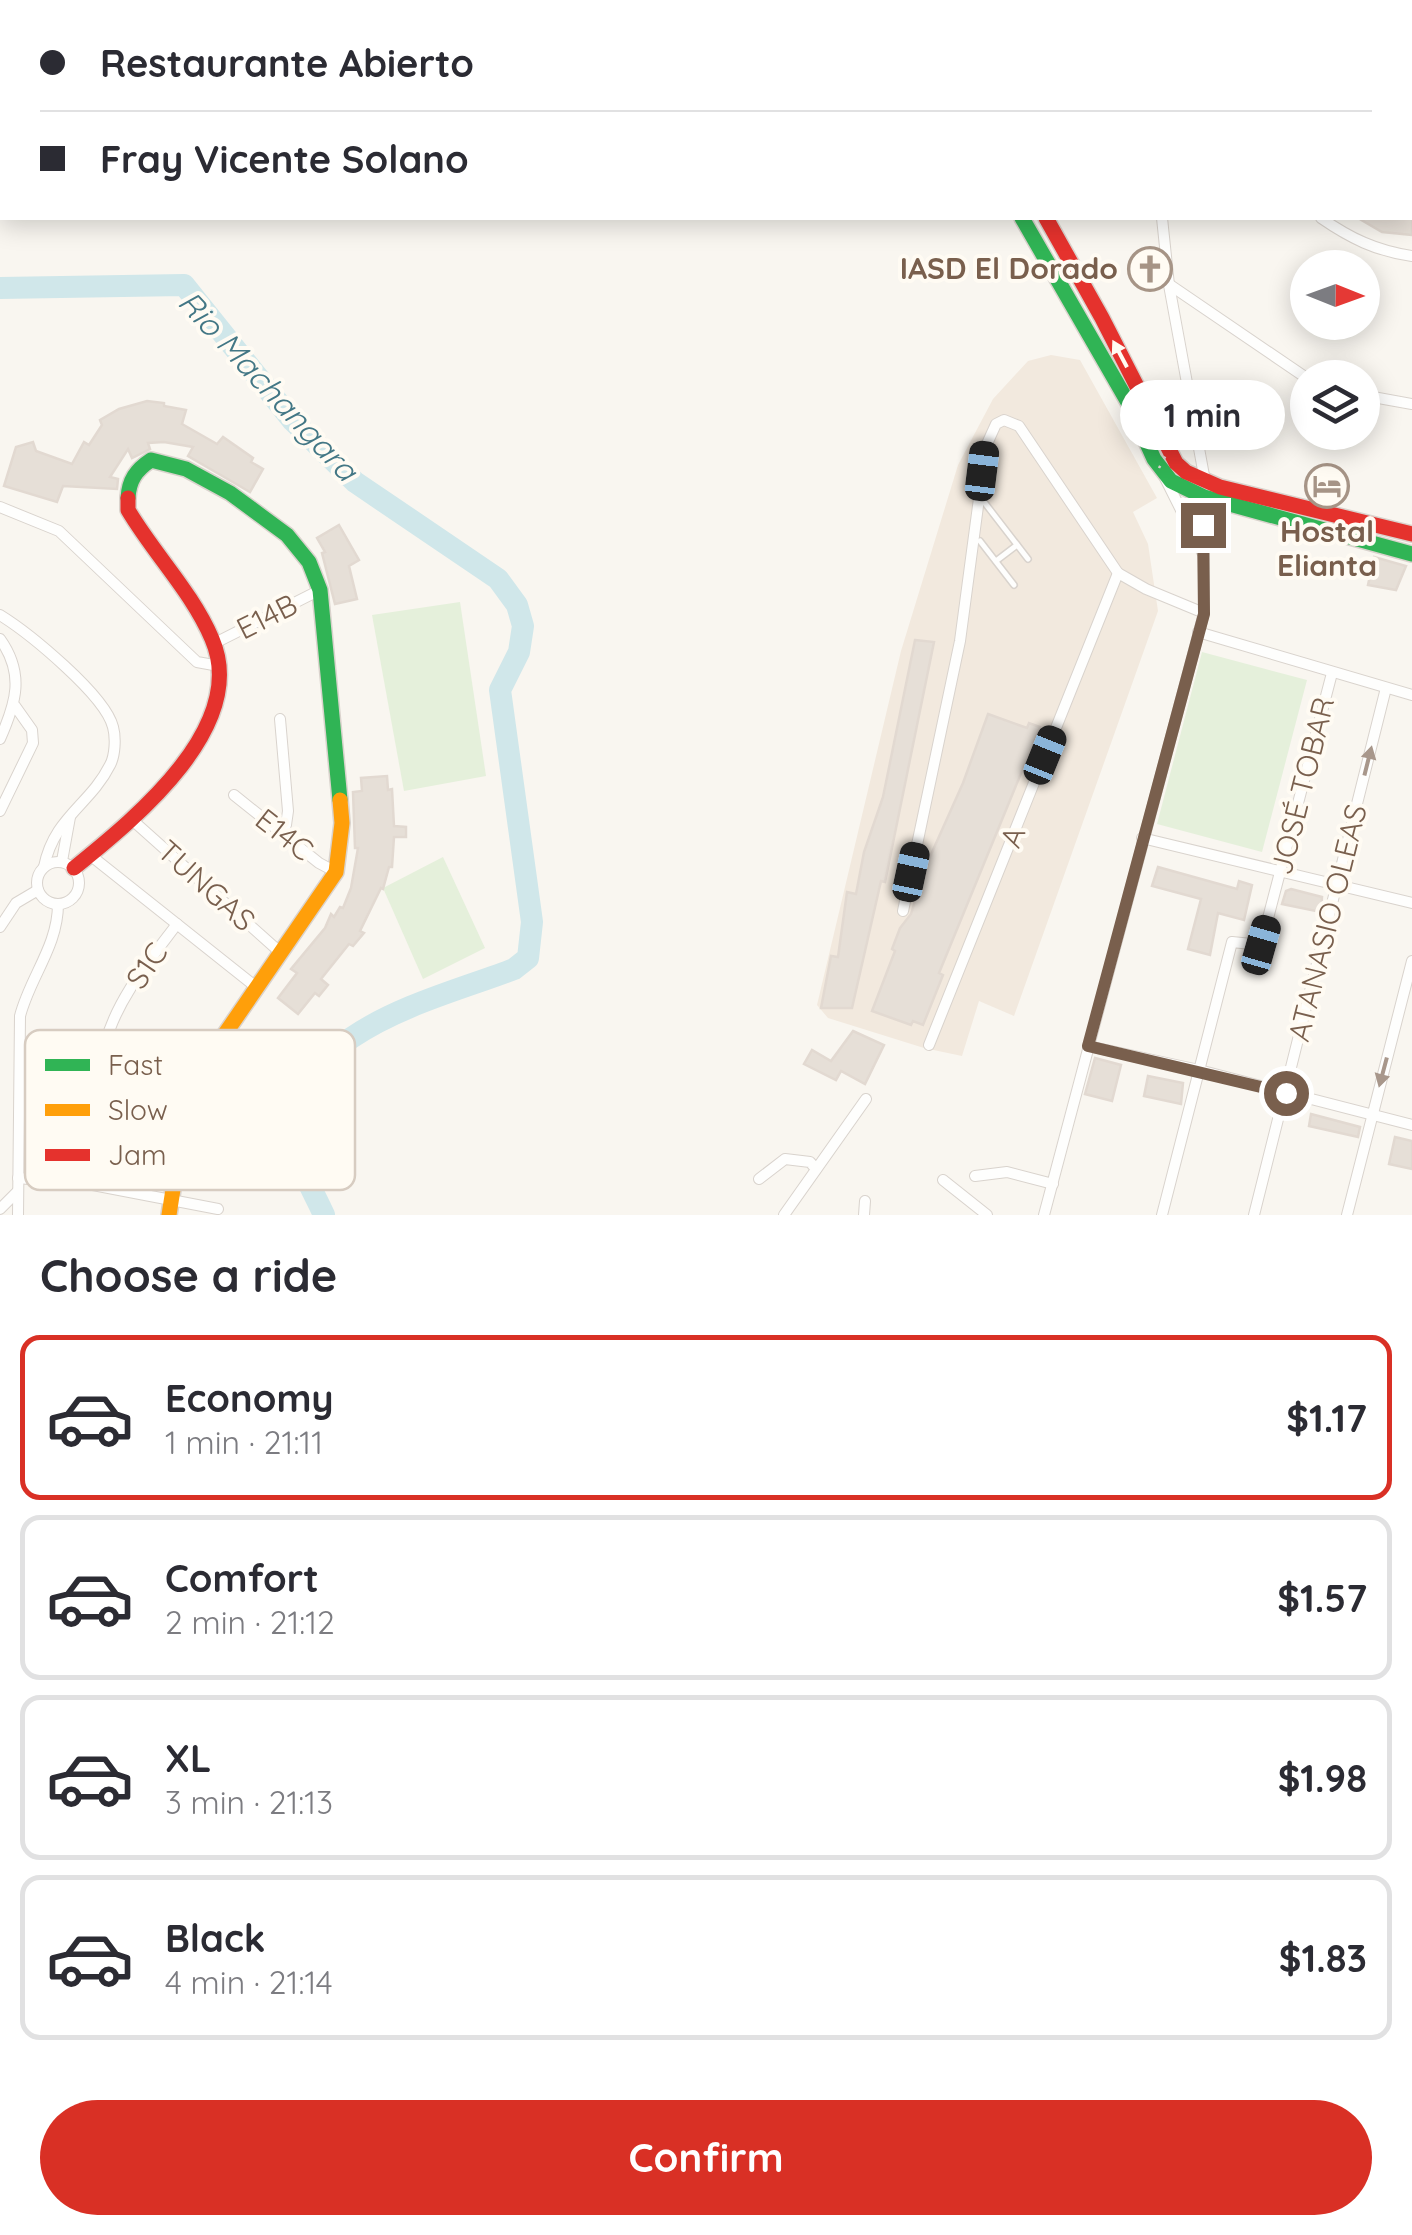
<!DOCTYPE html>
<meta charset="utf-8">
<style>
body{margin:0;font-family:Quicksand,sans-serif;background:#f7f7f7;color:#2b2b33;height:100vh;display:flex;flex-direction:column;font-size:38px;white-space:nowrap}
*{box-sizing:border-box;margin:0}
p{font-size:32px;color:#7c7c81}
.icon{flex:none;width:55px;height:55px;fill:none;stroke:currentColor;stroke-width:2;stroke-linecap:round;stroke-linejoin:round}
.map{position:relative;height:1215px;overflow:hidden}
.side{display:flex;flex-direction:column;background:#fff;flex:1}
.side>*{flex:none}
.guide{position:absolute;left:0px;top:0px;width:1412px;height:220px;box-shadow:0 5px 25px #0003;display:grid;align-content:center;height:220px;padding:0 40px;background:#fff}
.needle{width:65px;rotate:91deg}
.controls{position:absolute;left:1290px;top:250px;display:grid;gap:20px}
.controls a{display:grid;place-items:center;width:90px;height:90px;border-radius:50%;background:#fff;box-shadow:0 5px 25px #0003;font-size:50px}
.end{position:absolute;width:45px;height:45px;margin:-22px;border:12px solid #795f4d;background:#fff;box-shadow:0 0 0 5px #fff}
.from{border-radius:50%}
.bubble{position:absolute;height:70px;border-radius:35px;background:#fff;box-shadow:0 5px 25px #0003;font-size:32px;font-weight:700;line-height:70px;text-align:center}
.car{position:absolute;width:30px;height:60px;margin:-30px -15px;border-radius:12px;box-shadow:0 0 8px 2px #0007;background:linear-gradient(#222 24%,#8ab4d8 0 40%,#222 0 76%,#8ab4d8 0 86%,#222 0)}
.guide b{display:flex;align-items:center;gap:35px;height:95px;font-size:38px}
.guide b+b{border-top:2px solid #e1e1e2}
.guide i{width:25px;height:25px;background:#2b2b33}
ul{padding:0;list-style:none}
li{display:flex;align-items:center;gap:30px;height:165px;margin:0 20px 15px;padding:0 20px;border:5px solid #e1e1e2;border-radius:20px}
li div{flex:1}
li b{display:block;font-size:38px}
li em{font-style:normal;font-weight:700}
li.selected{border-color:#d93025}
li>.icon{width:90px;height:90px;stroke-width:1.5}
h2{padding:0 40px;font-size:45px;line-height:120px}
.primary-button{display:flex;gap:20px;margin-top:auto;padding:20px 40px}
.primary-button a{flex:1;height:115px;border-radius:60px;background:#d93025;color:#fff;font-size:40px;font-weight:700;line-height:115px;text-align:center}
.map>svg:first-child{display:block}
</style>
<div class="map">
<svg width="1412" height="1215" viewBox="0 0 1412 1215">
<rect width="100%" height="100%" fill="#f9f6f0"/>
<path fill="#f2e9de" d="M1051,355L1080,360L1157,498L1133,512L1148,544L1158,611L1014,1016L979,1001L962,1056L924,1048L828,1018L817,1005L901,651L958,465L993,399L1028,361Z"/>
<g fill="#e5f0db">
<path d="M460,602L486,776L404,791L372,615Z"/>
<path d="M1202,652L1307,680L1262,852L1157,824Z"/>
<path d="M443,857L485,948L423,979L383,888Z"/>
</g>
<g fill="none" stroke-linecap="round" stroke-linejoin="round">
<g stroke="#d0e7ea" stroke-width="22">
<path d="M0,46L2,45"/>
<path d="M0,139L2,136"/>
<path d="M0,288L184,285L293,421L355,482L498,579L517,605L523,626L519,652L500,690L532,922L528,958L514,969C435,1000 285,1031 296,1143C298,1168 314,1192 324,1215"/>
</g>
</g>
<g fill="#e6dfd7" stroke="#e2d9d1" stroke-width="2.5">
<path d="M1358,218H1412V235L1382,232Z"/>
<path d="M147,401L164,403V406L186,410L182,424L217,444L223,437L253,458L251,462L263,469L250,492L188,456L193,447L164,442L148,443L150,449L132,458L128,449L110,477L118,479L117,489L63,486L57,502L4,486L16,447L33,442L36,451L72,464L84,442L89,445L102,425L100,420L119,409Z"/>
<path d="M339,525L359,560L349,566L357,599L335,604L322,553L325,552L317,538Z"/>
<path d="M1374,557L1406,566L1396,590L1368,585Z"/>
<path d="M915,640L934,642L885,882L881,881L852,1008H821L831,956L838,957L847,892L856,894L864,852L883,797Z"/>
<path d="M988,714L1027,728L1029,723L1040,727L939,973L943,975L923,1025L913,1021L911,1025L872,1011L895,951L892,949L900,928L911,914L925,868L963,783Z"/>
<path d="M387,776L388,790L392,789L394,826L406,827V837H394L392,867H389L383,889L381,888L360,931L364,933L353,946L349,944L321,979L328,985L319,996L315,993L298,1014L278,998L297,973L291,969L325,928L331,914L334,917L340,907L343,908L351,888L358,848H355L353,792L362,791L361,778Z"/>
<path d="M1158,867L1237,889L1239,881L1252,885L1244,920L1218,913L1210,955L1188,949L1201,899L1152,886Z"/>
<path d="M1291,889L1322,897L1321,912L1282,904L1286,891Z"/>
<path d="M853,1031L884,1045L865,1084L841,1071L836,1080L804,1064L812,1050L831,1061Z"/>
<path d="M1095,1058L1121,1065L1112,1101L1085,1094Z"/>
<path d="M1148,1076L1183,1083L1181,1104L1144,1096Z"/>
<path d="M1311,1114L1360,1127L1358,1137L1309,1126Z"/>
<path d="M1395,1137L1412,1141V1169L1389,1164Z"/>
</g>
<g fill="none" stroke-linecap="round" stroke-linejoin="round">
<g stroke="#d9d3cd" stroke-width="8">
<g id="lane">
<path d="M981,498L1028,559"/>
<path d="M980,541L1014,585"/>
<path d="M996,561L1017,545"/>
</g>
</g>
<g stroke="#d9d3cd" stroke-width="12">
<g id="street">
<path d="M1011,0L1012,2"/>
<path d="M1095,0V2"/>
<path d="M1216,2L1217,0"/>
<path d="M1410,111L1412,112"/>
<path d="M1162,218L1169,285L1205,481"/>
<path d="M1321,218C1350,238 1376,251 1412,256"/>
<path d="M1170,285L1308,379"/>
<path d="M1362,395L1412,404"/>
<path d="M1165,478L1202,552"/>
<path d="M0,507L59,531L197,662L219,666"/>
<path d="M0,615C29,633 105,695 113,727C116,738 115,756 110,765C90,805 54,817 44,867"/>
<path d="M1198,632L1412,695"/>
<path d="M0,639C25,674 16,703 0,739"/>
<path d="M215,643L320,590"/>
<path d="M280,719L288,811L286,825L280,832"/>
<path d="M234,795L319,863L336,872"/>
<path d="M0,811L33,743L32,730L15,706"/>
<path d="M130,818L282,954"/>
<path d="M1142,838L1412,903"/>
<path d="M90,855L256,987"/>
<path d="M62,861L70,817"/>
<circle cx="58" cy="883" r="21"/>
<path d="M903,911L960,641L986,446L996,424L1004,420L1019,426L1118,573L1146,589L1204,613"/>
<path d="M0,927L16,903L38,890"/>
<path d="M929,1045L1118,573"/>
<path d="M1088,1046L1199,1070L1412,1125"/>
<path d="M975,1176L1007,1172L1053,1184"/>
<path d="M18,1178L93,1185L218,1209"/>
<path d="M759,1179L785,1159L810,1162L816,1169"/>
<path d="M943,1180L987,1215"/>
<path d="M93,1185C96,1139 94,1089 105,1044C117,999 149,961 177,924"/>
<path d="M0,1209L17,1192"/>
<path d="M18,1215L20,1016C30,977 58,946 58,904"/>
<path d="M784,1215L866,1099"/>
<path d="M864,1215L865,1201"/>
<path d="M1044,1215L1204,613V497"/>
<path d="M1162,1215L1232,942L1261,945L1332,673"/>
<path d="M1254,1215L1386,688"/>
<path d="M1347,1215L1412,961"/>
</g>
</g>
<g stroke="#dad3cd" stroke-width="18">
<g id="fast">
<path d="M1022,218L1129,404L1154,459L1171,481L1204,497L1412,554"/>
<path d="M128,498C129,480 136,470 151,460L186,469L230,493L287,535L309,562L320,590L340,800"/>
</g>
</g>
<g stroke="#dad3cd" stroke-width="18">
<g id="slow">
<path d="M940,0L941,2"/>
<path d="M169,1215L187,1100L194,1079L336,872L342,823L340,800"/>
</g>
</g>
<g stroke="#dad3cd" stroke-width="18">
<g id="jam">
<path d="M919,0L920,2"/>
<path d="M1046,218L1102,318L1176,463L1186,472L1220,487L1412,534"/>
<path d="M74,868C133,820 250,727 212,639C192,592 154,554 128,510V498"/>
</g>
</g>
<use href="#lane" stroke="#fefefd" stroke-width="5"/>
<use href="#street" stroke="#fefefd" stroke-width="10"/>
<use href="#fast" stroke="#30b455" stroke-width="15"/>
<use href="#slow" stroke="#ff9f0a" stroke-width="15"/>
<use href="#jam" stroke="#e5322d" stroke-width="15"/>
<path stroke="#dbd6d0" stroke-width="2.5" stroke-dasharray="2.5 8" stroke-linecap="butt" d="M1159,468L1184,422"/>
</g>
<defs><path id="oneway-solid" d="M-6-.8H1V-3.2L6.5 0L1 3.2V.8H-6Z" transform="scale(2.5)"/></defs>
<use fill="#fffbf3" href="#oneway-solid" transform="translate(1120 354) rotate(-118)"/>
<g fill="#a8978b">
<use href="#oneway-solid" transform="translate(1368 761) rotate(-76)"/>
<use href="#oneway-solid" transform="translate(1383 1072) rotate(105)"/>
</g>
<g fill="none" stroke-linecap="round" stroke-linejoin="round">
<path stroke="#795f4d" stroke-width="12" d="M1203,525L1204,614L1088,1046L1286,1093"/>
</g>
<defs>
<g id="church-ring" transform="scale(2.25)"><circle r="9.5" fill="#fffbf3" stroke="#a69486" stroke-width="1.5"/><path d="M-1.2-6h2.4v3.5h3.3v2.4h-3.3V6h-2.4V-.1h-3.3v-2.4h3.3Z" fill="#a69486"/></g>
<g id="hotel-ring" transform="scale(2.25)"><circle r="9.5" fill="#fffbf3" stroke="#a69486" stroke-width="1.5"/><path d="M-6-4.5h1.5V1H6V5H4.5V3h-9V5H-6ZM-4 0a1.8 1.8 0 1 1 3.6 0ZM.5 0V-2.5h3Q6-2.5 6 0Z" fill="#a69486"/></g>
</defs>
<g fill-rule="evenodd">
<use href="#church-ring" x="1150" y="269"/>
<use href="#hotel-ring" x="1327" y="486"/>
</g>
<g text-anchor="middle" stroke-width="8" stroke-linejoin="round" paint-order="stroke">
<g font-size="30" font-weight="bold" fill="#795f4d" stroke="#fffbf3" text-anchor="end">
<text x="1118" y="279">IASD El Dorado</text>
<text x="1327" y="542" text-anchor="middle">Hostal<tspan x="1327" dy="34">Elianta</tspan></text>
</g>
<g font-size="30" fill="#795f4d" stroke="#fffbf3">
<text transform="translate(267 617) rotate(-27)" y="10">E14B</text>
<text transform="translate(1303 786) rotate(-76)" y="10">JOSÉ TOBAR</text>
<text transform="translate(284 835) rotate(38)" y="10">E14C</text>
<text transform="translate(1013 837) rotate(-68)" y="10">A</text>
<text transform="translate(206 886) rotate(42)" y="10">TUNGAS</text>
<text transform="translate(1328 923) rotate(-76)" y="10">ATANASIO OLEAS</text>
<text transform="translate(147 966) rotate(-56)" y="10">S1C</text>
</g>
<g font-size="32" font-style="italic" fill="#437785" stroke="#fffbf3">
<text transform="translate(268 386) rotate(47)" y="11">Rio Machangara</text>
</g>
</g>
<rect x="25" y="1030" width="330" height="160" rx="15" fill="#fffbf3" stroke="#d7ccc1" stroke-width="2.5"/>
<rect x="45" y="1059" width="45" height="12" fill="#30b455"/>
<rect x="45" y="1104" width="45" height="12" fill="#ff9f0a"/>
<rect x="45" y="1149" width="45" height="12" fill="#e5322d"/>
<g font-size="28" fill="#795f4d">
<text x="108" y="1075">Fast</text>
<text x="108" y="1120">Slow</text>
<text x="108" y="1165">Jam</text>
</g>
</svg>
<div class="controls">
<a><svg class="needle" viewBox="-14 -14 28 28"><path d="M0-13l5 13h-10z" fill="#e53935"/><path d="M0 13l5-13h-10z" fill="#7c7c81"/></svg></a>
<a><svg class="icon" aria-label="layers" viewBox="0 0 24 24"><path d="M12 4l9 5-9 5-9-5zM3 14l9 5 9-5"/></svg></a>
</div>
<i class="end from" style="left:1286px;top:1093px"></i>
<i class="end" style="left:1203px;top:525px"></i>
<div class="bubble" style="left:1120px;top:380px;width:165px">1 min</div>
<i class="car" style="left:982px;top:471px;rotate:7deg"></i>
<i class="car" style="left:1045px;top:755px;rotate:22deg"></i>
<i class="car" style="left:911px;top:872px;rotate:12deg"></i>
<i class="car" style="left:1261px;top:945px;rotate:16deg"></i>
<div class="guide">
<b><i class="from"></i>Restaurante Abierto</b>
<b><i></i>Fray Vicente Solano</b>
</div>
</div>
<section class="side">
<h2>Choose a ride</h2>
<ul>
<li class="selected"><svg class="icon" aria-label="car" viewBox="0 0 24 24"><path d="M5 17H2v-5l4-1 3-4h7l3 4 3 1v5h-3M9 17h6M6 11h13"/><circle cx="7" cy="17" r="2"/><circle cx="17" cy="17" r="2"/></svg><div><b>Economy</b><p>1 min · 21:11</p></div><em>$1.17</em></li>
<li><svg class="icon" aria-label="car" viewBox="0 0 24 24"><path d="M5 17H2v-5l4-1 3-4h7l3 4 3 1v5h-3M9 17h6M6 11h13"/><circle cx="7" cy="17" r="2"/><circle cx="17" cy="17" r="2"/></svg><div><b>Comfort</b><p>2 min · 21:12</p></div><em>$1.57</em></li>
<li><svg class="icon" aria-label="car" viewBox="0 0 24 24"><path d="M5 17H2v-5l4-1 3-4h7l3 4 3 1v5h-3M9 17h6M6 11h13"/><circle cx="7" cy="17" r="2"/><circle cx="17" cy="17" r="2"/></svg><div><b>XL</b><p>3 min · 21:13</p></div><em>$1.98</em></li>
<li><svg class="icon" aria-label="car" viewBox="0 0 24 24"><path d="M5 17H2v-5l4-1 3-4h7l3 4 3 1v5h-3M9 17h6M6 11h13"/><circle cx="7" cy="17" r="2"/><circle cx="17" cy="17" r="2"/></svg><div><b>Black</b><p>4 min · 21:14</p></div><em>$1.83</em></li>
</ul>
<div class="primary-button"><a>Confirm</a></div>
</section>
